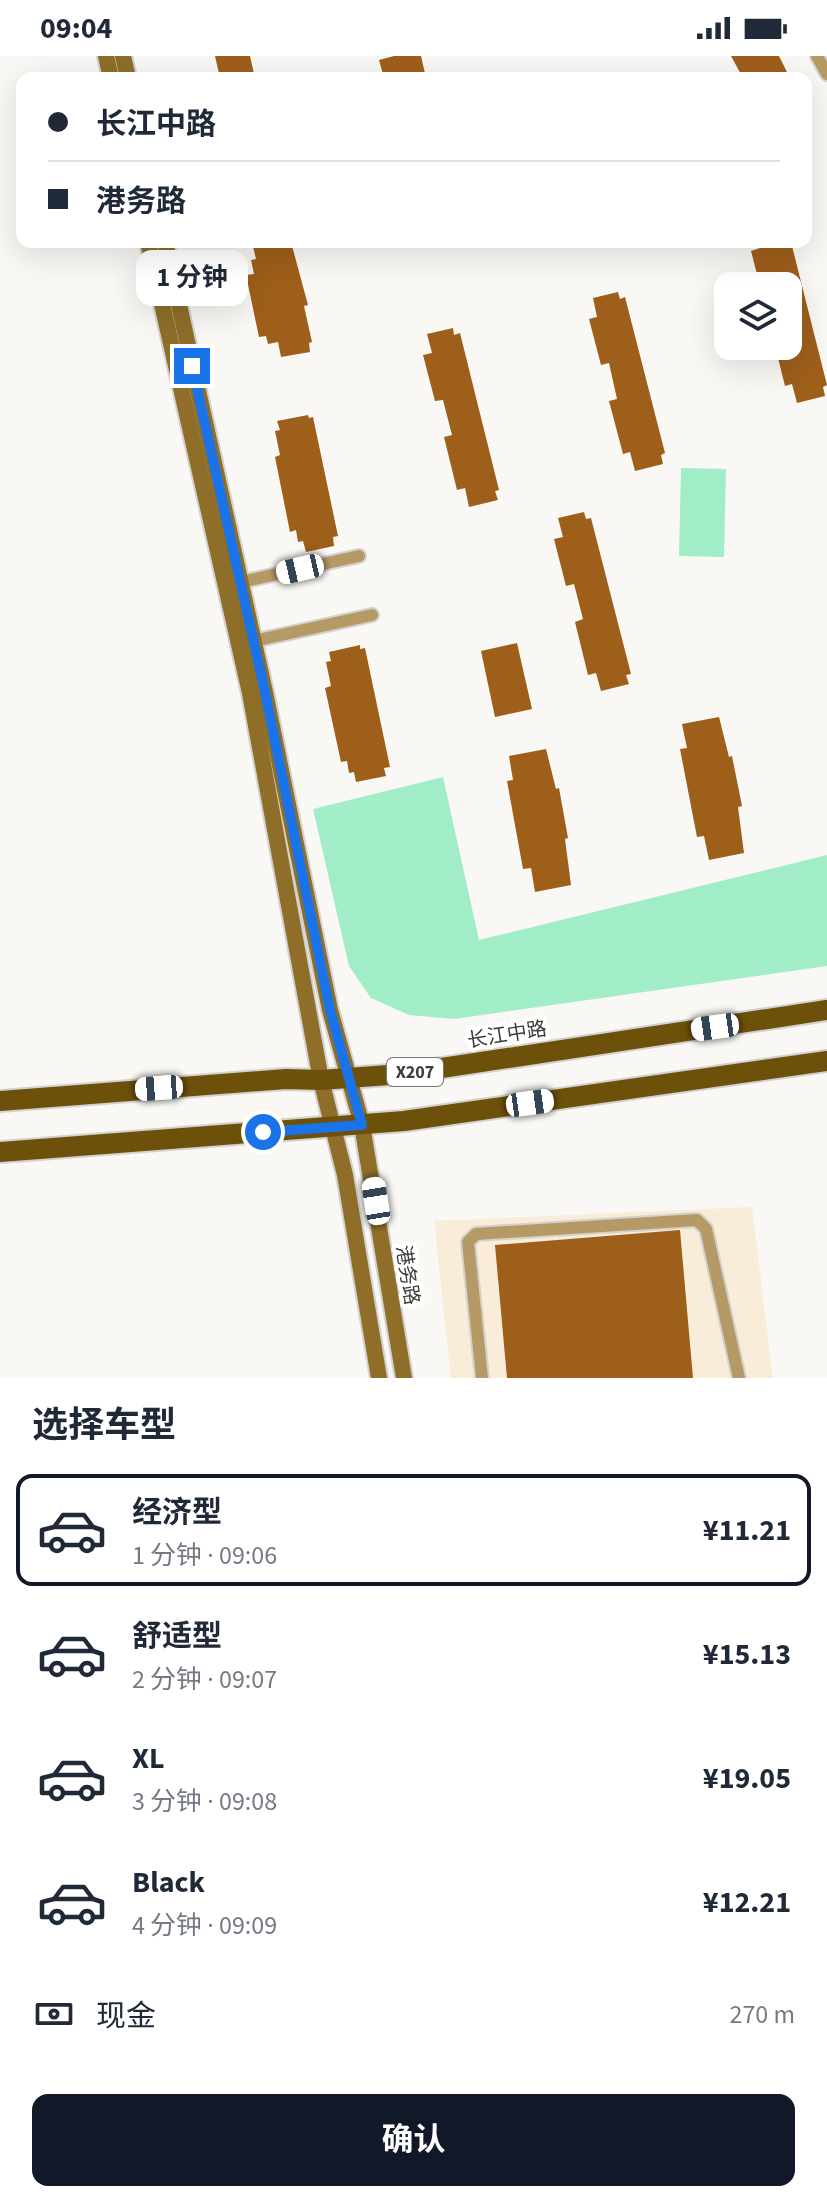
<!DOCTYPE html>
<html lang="zh">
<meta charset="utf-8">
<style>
body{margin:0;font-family:"Source Sans 3","Noto Sans SC",sans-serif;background:#f2f2f3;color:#1f2937;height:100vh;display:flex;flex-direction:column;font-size:30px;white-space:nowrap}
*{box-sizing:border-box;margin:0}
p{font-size:26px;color:#747a83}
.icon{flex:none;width:44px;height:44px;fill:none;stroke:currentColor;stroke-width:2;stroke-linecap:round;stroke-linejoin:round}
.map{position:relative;height:1322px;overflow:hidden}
.details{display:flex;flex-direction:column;background:#fff;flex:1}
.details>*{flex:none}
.guide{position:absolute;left:16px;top:16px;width:796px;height:176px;border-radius:16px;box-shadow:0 8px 32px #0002;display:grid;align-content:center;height:176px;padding:0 32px;background:#fff}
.fabs{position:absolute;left:714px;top:216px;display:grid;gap:16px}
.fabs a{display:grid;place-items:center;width:88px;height:88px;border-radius:16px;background:#fff;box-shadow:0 8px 32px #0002;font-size:40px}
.end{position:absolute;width:36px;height:36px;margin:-18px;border:10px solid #1a73e8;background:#fff;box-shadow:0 0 0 4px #fff}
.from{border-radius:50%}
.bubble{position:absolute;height:56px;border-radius:16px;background:#fff;box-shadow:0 8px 32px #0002;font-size:26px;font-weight:700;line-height:56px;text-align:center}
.car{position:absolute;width:24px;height:48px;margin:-24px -12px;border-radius:10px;box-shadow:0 0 6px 2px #0007;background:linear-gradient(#fff 24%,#345 0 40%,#fff 0 76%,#345 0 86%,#fff 0)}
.guide b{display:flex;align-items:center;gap:28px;height:76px;font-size:30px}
.guide b+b{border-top:2px solid #e0e1e3}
.guide i{width:20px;height:20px;background:#1f2937}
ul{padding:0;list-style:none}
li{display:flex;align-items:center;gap:24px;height:112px;margin:0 16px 12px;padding:0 16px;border:4px solid transparent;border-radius:16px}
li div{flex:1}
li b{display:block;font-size:30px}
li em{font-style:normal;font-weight:700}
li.current{border-color:#111827}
li>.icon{width:72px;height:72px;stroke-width:1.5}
h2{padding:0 32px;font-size:36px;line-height:96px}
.pay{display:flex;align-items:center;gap:20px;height:88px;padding:0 32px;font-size:30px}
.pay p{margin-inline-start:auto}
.cta{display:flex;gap:16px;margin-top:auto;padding:16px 32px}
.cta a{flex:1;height:92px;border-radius:16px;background:#111827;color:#fff;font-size:32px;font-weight:700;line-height:92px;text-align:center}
.status{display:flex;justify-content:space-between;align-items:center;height:56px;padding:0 40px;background:#fff;direction:ltr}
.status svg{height:22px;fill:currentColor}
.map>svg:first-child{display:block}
</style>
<div class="status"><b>09:04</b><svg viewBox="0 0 49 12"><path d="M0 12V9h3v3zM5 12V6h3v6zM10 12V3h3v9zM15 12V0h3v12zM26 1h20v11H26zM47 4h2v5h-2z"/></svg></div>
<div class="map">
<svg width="827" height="1322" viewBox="0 0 827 1322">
<rect width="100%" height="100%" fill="#f9f8f4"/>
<path fill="#f9ecd8" d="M752,1151L773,1322H451L434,1165Z"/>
<g fill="#a1edc8">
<path d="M681,412L726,413L724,501L679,500Z"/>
<path d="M443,721L479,884L827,799V910L454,963L409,959L371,942L349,910L313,753Z"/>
</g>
<g fill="#9e5f1a">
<path d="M215,0H250L255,22H220Z"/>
<path d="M394,0H421L426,22H384L379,4Z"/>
<path d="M731,0H779L790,22H743Z"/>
<path d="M252,186H291L308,249L304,250L312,286L309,287L310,296L281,301L278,286L268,288L266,280L259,281L246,219L254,218L251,204L256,203Z"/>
<path d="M758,186H791L827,329L823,331L825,340L797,347L792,328L785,330L775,290H788V230H760L751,195L760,192Z"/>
<path d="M618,236L620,243L625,241L665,397L661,399L663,408L635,415L630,396L623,398L609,345L617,343L609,307L601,309L589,263L597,261L593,242Z"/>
<path d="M453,272L454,279L460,277L499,434L495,435L498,444L469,451L465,432L457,434L444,381L452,379L443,344L435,345L423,299L432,297L427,278Z"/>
<path d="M308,359L309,362L313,361L338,480L333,481L334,490L306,496L303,485L298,486L296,474L290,476L275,401L280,399L275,375L280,374L277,365Z"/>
<path d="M584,456L586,463L591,462L631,618L626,619L629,628L601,635L596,617L588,619L575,566L583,563L574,528L566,530L554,483L563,481L558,462Z"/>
<path d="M517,587L532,653L495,661L481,595Z"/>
<path d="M360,589V593L365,592L390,711L384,712L386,720L356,726L354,716L349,717L347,705L341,706L325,632L331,630L326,606L331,605L329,596Z"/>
<path d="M719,661L729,701L732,700L742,750L738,751L744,797L709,804L704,780L697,781L680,693L687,692L682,668Z"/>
<path d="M546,693L556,733L559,732L568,782L565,783L571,829L535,836L531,812L523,813L507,725L513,724L509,700Z"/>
<path d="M680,1174L693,1322H507L495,1189Z"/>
</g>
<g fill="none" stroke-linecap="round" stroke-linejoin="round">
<g stroke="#d3d2cf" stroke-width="16">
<g id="lane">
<path d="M817,0L827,18"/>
<path d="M239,532L241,526L359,500"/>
<path d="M249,579L254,585L372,559"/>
<path d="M482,1322L468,1186L476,1178L697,1164L706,1173L739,1322"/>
</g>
</g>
<g stroke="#d3d2cf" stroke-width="20">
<g id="secondary">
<path d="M106,0L111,22"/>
<path d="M123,0L128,22"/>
<path d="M148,186L250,637L321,1024L345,1119L379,1322"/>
<path d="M165,186L265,636L330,954L362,1069L404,1322"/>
</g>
</g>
<g stroke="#d3d2cf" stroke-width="24">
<g id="primary">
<path d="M0,1045L286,1023L321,1024L402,1018L827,954"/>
<path d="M0,1096L404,1065L827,1005"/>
</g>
</g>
<use href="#lane" stroke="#b59a65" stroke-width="12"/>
<use href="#secondary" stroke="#8e6e29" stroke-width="16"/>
<use href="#primary" stroke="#6d500a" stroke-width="20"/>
</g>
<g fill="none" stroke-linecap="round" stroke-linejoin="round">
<path stroke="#1a73e8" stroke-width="10" d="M192,310L265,636L330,954L362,1069L263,1076"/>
</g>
<g text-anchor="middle" stroke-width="8" stroke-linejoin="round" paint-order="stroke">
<rect fill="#fff" stroke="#767675" stroke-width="2" x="387" y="1002" width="56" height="28" rx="6"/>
<g font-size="18" font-weight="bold" fill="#3c3c3a">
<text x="415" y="1022">X207</text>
</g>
<g font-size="20" fill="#3c3c3a" stroke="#fff">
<text transform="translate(507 978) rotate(-9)" y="7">长江中路</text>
<text transform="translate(408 1219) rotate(81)" y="7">港务路</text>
</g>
</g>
</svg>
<div class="fabs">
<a><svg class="icon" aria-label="layers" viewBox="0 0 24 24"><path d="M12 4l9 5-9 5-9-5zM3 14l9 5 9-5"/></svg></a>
</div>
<i class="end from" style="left:263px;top:1076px"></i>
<i class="end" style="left:192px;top:310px"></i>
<div class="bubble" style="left:136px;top:194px;width:112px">1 分钟</div>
<i class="car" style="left:300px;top:513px;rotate:257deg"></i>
<i class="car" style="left:715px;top:971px;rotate:262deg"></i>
<i class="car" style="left:159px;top:1032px;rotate:266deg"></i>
<i class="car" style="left:530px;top:1047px;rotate:82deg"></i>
<i class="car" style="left:376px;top:1145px;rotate:351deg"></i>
<div class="guide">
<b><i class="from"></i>长江中路</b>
<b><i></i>港务路</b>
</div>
</div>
<section class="details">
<h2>选择车型</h2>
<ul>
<li class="current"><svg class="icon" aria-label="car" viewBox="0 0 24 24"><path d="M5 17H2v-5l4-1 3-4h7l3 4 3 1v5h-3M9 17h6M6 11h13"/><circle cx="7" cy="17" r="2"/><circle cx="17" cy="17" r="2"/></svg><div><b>经济型</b><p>1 分钟 · 09:06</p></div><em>¥11.21</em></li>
<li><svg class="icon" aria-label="car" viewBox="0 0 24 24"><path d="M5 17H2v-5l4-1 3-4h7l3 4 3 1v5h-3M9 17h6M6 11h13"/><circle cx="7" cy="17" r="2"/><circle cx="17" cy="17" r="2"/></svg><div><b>舒适型</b><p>2 分钟 · 09:07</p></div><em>¥15.13</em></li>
<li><svg class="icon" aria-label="car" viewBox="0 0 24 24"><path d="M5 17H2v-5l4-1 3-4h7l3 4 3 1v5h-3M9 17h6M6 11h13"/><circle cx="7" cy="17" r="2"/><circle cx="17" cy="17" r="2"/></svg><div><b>XL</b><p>3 分钟 · 09:08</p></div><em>¥19.05</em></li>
<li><svg class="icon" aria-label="car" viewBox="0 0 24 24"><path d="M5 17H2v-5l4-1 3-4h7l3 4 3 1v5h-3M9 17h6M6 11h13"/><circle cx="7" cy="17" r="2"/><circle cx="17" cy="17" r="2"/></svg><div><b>Black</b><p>4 分钟 · 09:09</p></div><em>¥12.21</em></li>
</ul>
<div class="pay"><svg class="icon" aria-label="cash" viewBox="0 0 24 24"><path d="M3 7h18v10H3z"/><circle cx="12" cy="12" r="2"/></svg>现金<p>270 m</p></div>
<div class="cta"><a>确认</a></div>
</section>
